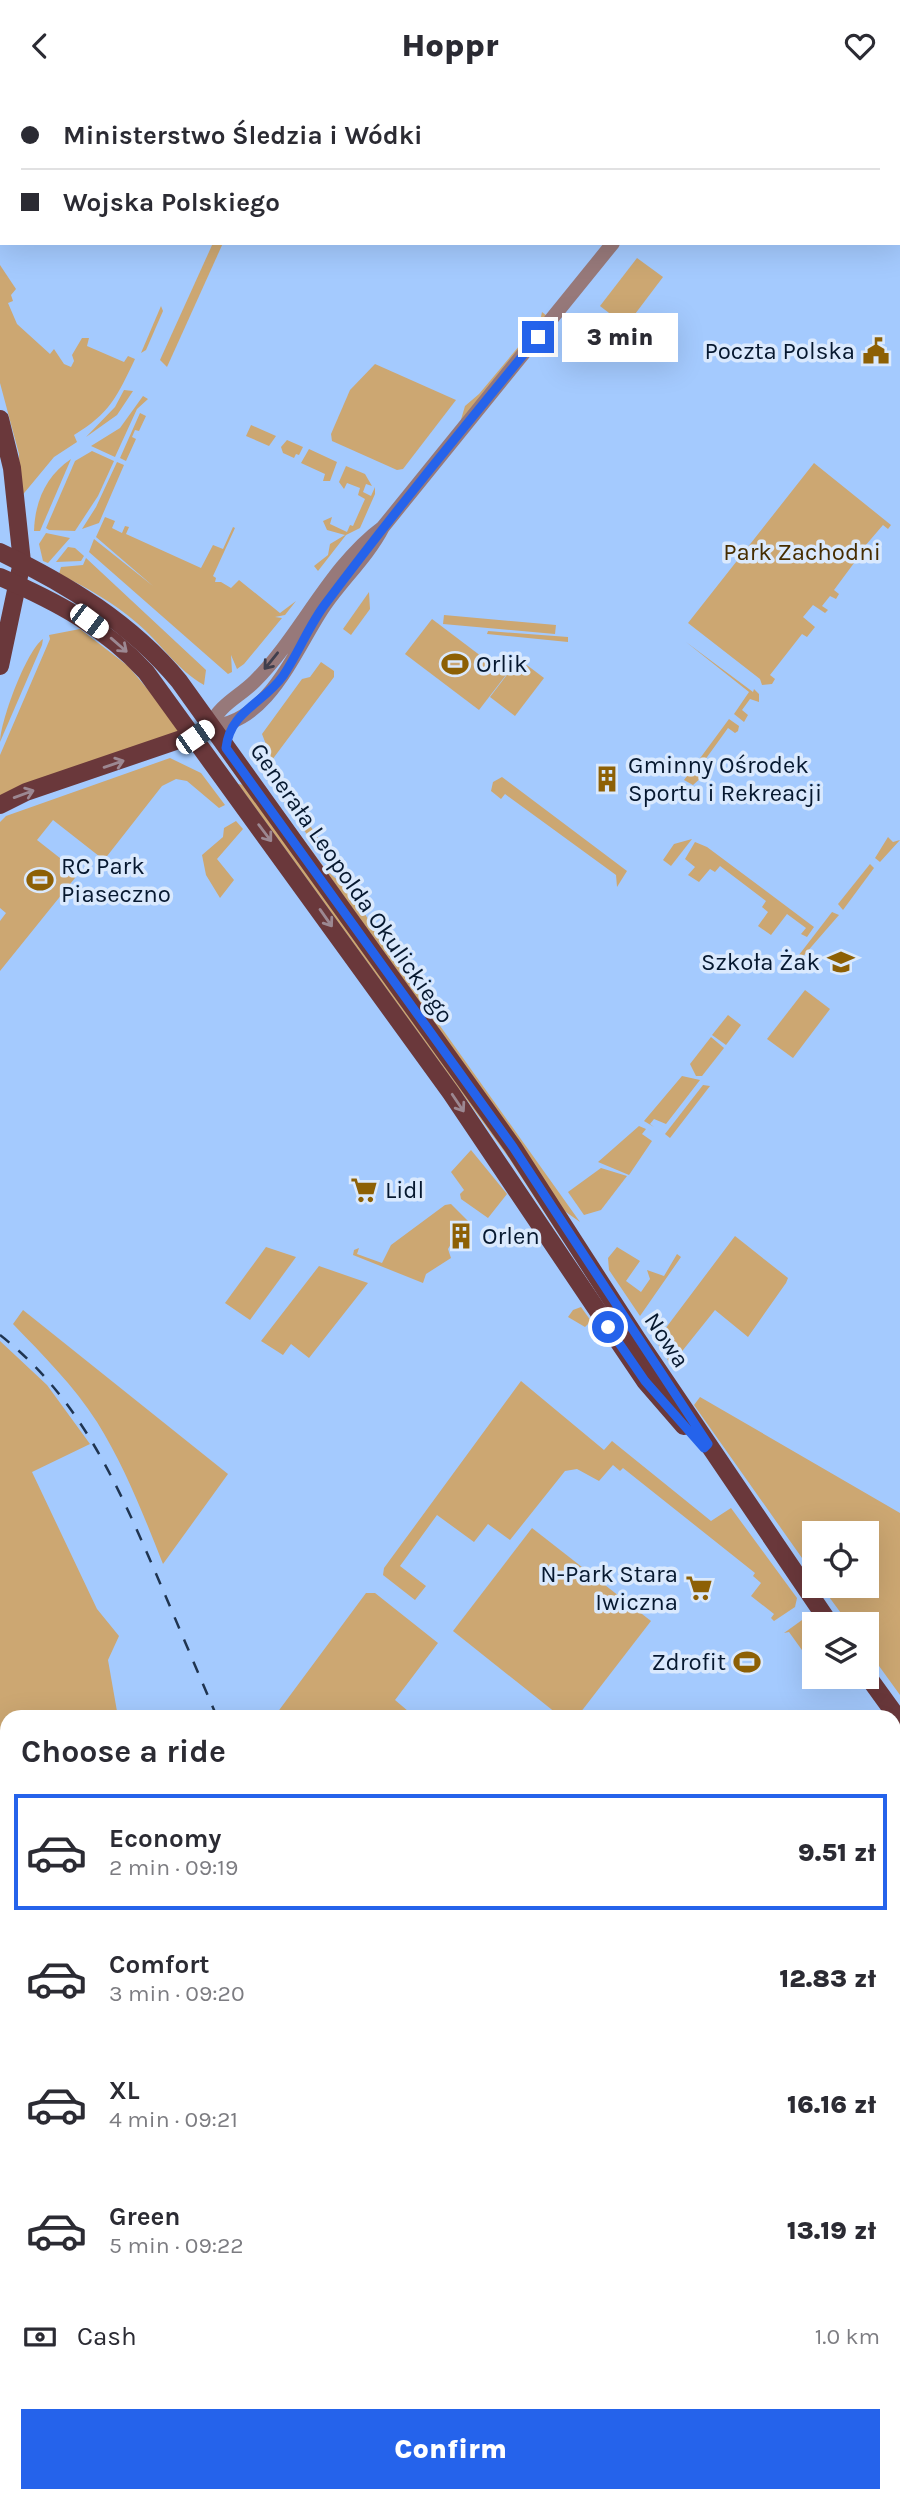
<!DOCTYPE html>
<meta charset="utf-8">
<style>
body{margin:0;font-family:Karla,sans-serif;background:#f7f7f7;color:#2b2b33;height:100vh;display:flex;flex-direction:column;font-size:26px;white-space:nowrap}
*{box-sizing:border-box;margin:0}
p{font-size:23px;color:#7c7c81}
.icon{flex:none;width:38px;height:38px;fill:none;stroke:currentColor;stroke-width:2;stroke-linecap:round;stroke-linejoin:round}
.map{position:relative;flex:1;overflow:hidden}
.sheet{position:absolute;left:0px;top:1619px;width:901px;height:793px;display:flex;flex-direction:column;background:#fff;border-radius:21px 21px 0 0;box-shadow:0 7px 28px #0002}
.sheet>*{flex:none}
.hud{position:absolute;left:0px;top:0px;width:901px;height:154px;box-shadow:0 7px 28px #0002;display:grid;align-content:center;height:154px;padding:0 21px;background:#fff}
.tools{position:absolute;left:802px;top:1430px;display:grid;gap:14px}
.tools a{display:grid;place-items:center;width:77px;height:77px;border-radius:0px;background:#fff;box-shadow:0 7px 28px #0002;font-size:35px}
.end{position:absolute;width:32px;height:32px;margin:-16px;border:9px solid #2563eb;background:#fff;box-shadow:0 0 0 4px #fff}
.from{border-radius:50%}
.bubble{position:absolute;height:49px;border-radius:0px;background:#fff;box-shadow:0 7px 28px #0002;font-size:23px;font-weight:800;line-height:49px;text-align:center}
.car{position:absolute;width:21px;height:42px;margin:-21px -10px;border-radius:9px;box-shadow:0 0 5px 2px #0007;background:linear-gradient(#fff 24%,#345 0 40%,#fff 0 76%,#345 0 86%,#fff 0)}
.hud b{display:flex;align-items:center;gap:24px;height:66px;font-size:26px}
.hud b+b{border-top:2px solid #e1e1e2}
.hud i{width:18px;height:18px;background:#2b2b33}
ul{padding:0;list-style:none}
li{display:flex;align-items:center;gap:21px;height:116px;margin:0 14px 10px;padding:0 7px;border:4px solid transparent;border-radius:0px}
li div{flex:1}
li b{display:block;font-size:26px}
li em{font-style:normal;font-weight:800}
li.on{border-color:#2563eb}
li>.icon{width:63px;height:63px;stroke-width:1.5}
h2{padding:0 21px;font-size:32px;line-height:84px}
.pay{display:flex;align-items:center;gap:18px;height:77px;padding:0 21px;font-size:26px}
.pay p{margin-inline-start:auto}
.button{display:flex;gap:14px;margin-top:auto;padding:14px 21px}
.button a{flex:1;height:80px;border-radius:0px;background:#2563eb;color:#fff;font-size:28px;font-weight:800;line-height:80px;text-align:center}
header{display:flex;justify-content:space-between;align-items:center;height:91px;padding:0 21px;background:#fff;font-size:32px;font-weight:800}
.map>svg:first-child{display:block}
</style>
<header><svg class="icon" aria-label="back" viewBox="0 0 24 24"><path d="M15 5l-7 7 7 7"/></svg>Hoppr<svg class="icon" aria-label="heart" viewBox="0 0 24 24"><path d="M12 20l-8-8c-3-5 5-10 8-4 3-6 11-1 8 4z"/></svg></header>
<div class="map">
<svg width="900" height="2410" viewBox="0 0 900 2410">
<rect width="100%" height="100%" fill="#a4cafe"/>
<g fill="#cca772">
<path d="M213,152H223L167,276L160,269Z"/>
<path d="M637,167L663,186L626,235L600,215Z"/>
<path d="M0,174L16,198L11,204L13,210L8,212L17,233L50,263L54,258L64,273L71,276L74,270L72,264L82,247H89L87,255L124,271L128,265L135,268C117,306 109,323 74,344L77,351L54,366L20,407L19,363L0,292Z"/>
<path d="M161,215L163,220L146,259L141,262Z"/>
<path d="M542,221L547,225L460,332L465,315L479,303L540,230Z"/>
<path d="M375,273L456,309L403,378L397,379L332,350L331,343L350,299Z"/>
<path d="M124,299L133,300L117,324L86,346L115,316Z"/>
<path d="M143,305L148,308L137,318L115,366L91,355L120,337Z"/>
<path d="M140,322L146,325L139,340L135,339L132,346L136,348L126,370L120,367Z"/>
<path d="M251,334L276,345L269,355L246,345Z"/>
<path d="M287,349L303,356L299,364L296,363L294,367L283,362L281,356Z"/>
<path d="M309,358L337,371L330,390H323L325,383L301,372Z"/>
<path d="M92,360L114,370L98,405L75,440L49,439L46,437L75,370Z"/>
<path d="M71,368L40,440H34C35,410 46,385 71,368Z"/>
<path d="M117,371L124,374L99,432L82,438L96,416Z"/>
<path d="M814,372L891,434L888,438L883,434L865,455L866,467L863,472L857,468L834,499L839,503L836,508L830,505L822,515L828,519L825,522L813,514L803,526L815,536L807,546L802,543L770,584L775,588L772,593L762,594L760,588L688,532Z"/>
<path d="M346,375L365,383L372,395L366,393L363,401L371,405L375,396V403L360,437L346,444L318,480L314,475L328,464L330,453L345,444L327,439L323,430L332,426L330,433L347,441L350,434L353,435L365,408L358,404L360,397L347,392L344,398L339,391Z"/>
<path d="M105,426L115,430L112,437L122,442L125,435L129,436L126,443L201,477L213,454L223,458L233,436L235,437L213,485L216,487L215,491H221L231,497L239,489L280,522L296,510L285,524L275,526L282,527L244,573L237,578L231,564L232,581L228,583L89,461L94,448L153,495L96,446Z"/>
<path d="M46,442L70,447L48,472L43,470L39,453Z"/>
<path d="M68,456L75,457L84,465L81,470L56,471Z"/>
<path d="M86,467L206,579L204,594C177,579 160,551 137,532C113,511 87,497 59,483L61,476L83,474Z"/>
<path d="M369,501L370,518L351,544L343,538Z"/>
<path d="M444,524L556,534L555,543L443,533Z"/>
<path d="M432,528L506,584L479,619L405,563Z"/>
<path d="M80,538L128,575L182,639L0,707V664L50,548L49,544Z"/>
<path d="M488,540L568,546V551L487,543Z"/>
<path d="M43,548L42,554L0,651C0,631 26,560 43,548Z"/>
<path d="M686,551L753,601L754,598L759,603V611L750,608L742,619L748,624L744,631L734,623L749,601Z"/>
<path d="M519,568L544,587L515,625L490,606Z"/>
<path d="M321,571L334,580V586L272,669L262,643L302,588L310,586Z"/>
<path d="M729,628L739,635L738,640L735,642L728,637L697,680L703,685L693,694L684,689Z"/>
<path d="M170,667L201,682L225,714L219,717L187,690L176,688L162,695L104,769L53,729L37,749L79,782L0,880V830L6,822L0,817V731L6,725Z"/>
<path d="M258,675L276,682L344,787L329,774Z"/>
<path d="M502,686L627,780L617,796L616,784L505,703L501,708L491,700L493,691Z"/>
<path d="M258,687L326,779L348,798L438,932L580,1131L563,1119Z"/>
<path d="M238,693L245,694L514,1066L565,1153L509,1067Z"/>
<path d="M236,730L243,738L217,768L234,789L220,807L206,784L202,764L223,746L224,737Z"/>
<path d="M888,746L893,751L900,749L880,771L875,767Z"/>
<path d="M692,748L671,775L663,769L674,753Z"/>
<path d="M695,751L707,756L814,836L807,846L801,843L806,837L787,823L771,844L758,835L768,821L762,816L766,810L720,775L715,781L710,778L699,791L688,784L695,776L685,768Z"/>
<path d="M870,773L874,777L843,819L838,813Z"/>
<path d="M832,821L839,824L799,870L792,873Z"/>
<path d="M805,899L830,918L793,967L767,948Z"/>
<path d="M728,924L741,934L726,954L712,944Z"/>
<path d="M711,946L724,957L702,985H696L690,973Z"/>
<path d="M682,985L700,989L666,1033L654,1028L650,1033L654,1036L644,1030Z"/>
<path d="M703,994L710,995L670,1047L665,1043Z"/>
<path d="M639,1035L646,1038L642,1043L652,1050L629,1084L598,1071Z"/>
<path d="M471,1059L507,1103L488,1127L461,1108L460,1103L464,1099L451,1081Z"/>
<path d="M601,1077L627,1085L601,1119L584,1124L568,1101Z"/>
<path d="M451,1113L469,1131L466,1137H459L453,1143L455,1146L448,1158L451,1167L426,1183L423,1192L353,1164L354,1159L359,1157L357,1163L382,1172L391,1154L445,1114Z"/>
<path d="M735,1145L788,1187L786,1192L748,1246L715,1219L671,1274L656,1250Z"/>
<path d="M266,1156L296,1166L250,1229L225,1212Z"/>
<path d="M617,1156L640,1170L626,1190L641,1201L650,1188L647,1179L664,1185L677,1163L681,1166L640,1225L609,1179L608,1167Z"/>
<path d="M319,1175L368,1192L309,1267L291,1253L283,1264L261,1250Z"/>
<path d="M581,1216L591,1230L585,1236L568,1226L573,1219Z"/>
<path d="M23,1219L228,1383L163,1473C144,1425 125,1376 97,1331C74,1295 43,1264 13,1233Z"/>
<path d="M0,1250L47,1294L90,1353L32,1381L97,1518L119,1545L108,1569L118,1626H7V1921L0,1922Z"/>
<path d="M521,1290L604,1359L612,1350L711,1430L731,1417L797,1507L795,1516L774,1530L771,1527L774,1523L751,1505L761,1492L753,1485L755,1482L623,1377L620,1380L613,1374L599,1390L577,1378L565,1380L510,1449L488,1433L474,1451L437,1424L400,1475L426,1495L415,1509L383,1484L384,1477Z"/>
<path d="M700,1306L900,1422V1604L866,1557V1533H849L821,1495L866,1494V1442H814V1484L694,1314Z"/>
<path d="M532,1437L651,1530L577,1626H561L453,1540Z"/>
<path d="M366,1502H375L438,1552L395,1609L415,1626H274Z"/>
<path d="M809,1524L815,1533L814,1578L807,1577L812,1573L789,1541L784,1542Z"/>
<path d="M0,2028L7,2034V2079L3,2076L0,2078Z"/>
<path d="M894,2101L900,2105V2133L894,2141Z"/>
</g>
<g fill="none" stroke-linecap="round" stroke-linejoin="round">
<g stroke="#97797a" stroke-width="14">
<path d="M736,2L737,0"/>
<path d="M383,436C329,476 302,543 255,590C239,606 220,613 210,635C269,634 297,554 325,514C343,488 368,465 383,436L613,152"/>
</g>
<g stroke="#6a383b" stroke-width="18">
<path d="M0,328L12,377L22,471L0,575"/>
<path d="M0,461C67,493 131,532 179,590L513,1056L637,1248L830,1533"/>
<path d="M0,486C55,510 105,536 146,581L451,1002L645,1290L684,1335"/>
<path d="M0,714L26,701L202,641"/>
<path d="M866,1583L900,1630"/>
</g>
<g stroke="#203551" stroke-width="2.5" stroke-dasharray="12 12" stroke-linecap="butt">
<path d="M0,1244C78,1305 116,1390 154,1478C175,1527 196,1577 217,1626"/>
<path d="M593,2404L600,2410"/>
</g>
</g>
<defs><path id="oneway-shaft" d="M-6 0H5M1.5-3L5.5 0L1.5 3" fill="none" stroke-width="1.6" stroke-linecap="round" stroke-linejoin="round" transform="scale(1.75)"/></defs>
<g stroke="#9c8892">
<use href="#oneway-shaft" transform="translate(119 554) rotate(41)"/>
<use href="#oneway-shaft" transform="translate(114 673) rotate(-19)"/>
<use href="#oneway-shaft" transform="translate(24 703) rotate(-20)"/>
<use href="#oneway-shaft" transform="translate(265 742) rotate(53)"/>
<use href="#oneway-shaft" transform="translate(326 827) rotate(55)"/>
<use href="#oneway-shaft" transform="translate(458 1012) rotate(56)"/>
</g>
<use stroke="#403f4d" href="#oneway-shaft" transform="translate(271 570) rotate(129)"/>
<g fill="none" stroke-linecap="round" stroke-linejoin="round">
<path stroke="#2563eb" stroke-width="9" d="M538,246C466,334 394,421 326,512C309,534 299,561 283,585C263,613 230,620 226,657L513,1056L708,1353L704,1357L645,1290L608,1236"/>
</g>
<defs>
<g id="civic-bare" transform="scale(2.1)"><path d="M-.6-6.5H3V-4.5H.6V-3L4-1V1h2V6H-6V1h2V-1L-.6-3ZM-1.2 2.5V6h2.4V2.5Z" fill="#8d6005" stroke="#dae9fd" stroke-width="2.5" paint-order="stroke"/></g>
<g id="stadium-bare" transform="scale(2.1)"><path d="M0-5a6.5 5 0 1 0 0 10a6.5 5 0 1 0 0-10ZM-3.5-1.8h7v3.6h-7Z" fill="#8d6005" stroke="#dae9fd" stroke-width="2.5" paint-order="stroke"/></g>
<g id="building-bare" transform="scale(2.1)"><path d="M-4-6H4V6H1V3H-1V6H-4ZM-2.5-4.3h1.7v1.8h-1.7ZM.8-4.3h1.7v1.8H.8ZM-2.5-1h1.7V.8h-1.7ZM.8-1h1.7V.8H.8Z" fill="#8d6005" stroke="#dae9fd" stroke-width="2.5" paint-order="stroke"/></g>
<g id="school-bare" transform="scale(2.1)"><path d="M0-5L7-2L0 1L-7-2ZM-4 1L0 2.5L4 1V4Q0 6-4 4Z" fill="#8d6005" stroke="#dae9fd" stroke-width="2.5" paint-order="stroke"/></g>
<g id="supermarket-bare" transform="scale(2.1)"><path d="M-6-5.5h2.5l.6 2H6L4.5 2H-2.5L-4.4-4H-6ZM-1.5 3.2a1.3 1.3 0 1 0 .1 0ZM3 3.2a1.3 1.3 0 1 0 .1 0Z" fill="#8d6005" stroke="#dae9fd" stroke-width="2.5" paint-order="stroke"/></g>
</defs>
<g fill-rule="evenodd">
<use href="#civic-bare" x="876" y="260"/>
<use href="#stadium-bare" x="455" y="573"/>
<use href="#building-bare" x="607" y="688"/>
<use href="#stadium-bare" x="40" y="789"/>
<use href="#school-bare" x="841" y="871"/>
<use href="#supermarket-bare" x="364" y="1099"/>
<use href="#building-bare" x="461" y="1145"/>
<use href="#supermarket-bare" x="699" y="1497"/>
<use href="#stadium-bare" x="747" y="1571"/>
</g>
<g text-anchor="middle" stroke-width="7" stroke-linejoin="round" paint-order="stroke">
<g font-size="24" fill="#06182f" stroke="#dae9fd" text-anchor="start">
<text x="855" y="268" text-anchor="end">Poczta Polska</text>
<text x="476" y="581">Orlik</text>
<text x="628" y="682">Gminny Ośrodek<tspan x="628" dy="28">Sportu i Rekreacji</tspan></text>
<text x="61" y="783">RC Park<tspan x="61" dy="28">Piaseczno</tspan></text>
<text x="820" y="879" text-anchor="end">Szkoła Żak</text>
<text x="385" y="1107">Lidl</text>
<text x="482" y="1153">Orlen</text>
<text x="678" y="1491" text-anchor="end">N-Park Stara<tspan x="678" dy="28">Iwiczna</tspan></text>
<text x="726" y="1579" text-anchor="end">Zdrofit</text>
</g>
<g font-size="24" fill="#462d00" stroke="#dae9fd">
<text x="802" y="469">Park Zachodni</text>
</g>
<g font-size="24" fill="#06182f" stroke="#dae9fd">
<text transform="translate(352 792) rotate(55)" y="8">Generała Leopolda Okulickiego</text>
<text transform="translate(667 1249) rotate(56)" y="8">Nowa</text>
</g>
</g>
</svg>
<div class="tools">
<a><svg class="icon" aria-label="locate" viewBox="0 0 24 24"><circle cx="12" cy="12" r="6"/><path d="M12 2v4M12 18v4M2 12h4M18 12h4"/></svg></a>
<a><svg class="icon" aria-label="layers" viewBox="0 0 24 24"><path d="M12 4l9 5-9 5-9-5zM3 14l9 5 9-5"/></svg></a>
</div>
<i class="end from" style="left:608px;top:1236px"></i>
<i class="end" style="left:538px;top:246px"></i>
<div class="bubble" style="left:562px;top:222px;width:116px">3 min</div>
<i class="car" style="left:89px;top:530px;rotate:127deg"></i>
<i class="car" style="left:195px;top:646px;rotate:55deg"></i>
<div class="hud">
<b><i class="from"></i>Ministerstwo Śledzia i Wódki</b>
<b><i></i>Wojska Polskiego</b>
</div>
<section class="sheet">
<h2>Choose a ride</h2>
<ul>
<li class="on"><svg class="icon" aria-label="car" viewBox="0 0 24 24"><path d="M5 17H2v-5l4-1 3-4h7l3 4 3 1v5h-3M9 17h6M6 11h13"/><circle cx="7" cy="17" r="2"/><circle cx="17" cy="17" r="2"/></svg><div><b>Economy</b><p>2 min · 09:19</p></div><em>9.51 zł</em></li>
<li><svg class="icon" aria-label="car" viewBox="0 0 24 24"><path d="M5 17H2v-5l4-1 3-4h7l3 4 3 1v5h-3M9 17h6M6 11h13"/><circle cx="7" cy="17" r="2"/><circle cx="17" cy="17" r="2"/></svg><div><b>Comfort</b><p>3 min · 09:20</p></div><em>12.83 zł</em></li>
<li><svg class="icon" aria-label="car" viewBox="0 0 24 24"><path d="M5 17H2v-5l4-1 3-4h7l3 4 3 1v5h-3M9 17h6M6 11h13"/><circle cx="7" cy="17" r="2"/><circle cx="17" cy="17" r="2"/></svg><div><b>XL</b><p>4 min · 09:21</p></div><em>16.16 zł</em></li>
<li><svg class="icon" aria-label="car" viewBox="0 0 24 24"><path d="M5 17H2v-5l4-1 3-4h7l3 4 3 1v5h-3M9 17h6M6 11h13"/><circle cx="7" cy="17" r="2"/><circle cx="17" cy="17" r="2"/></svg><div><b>Green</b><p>5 min · 09:22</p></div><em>13.19 zł</em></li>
</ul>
<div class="pay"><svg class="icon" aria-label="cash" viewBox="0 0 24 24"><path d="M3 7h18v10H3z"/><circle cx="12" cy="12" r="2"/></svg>Cash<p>1.0 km</p></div>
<div class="button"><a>Confirm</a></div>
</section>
</div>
